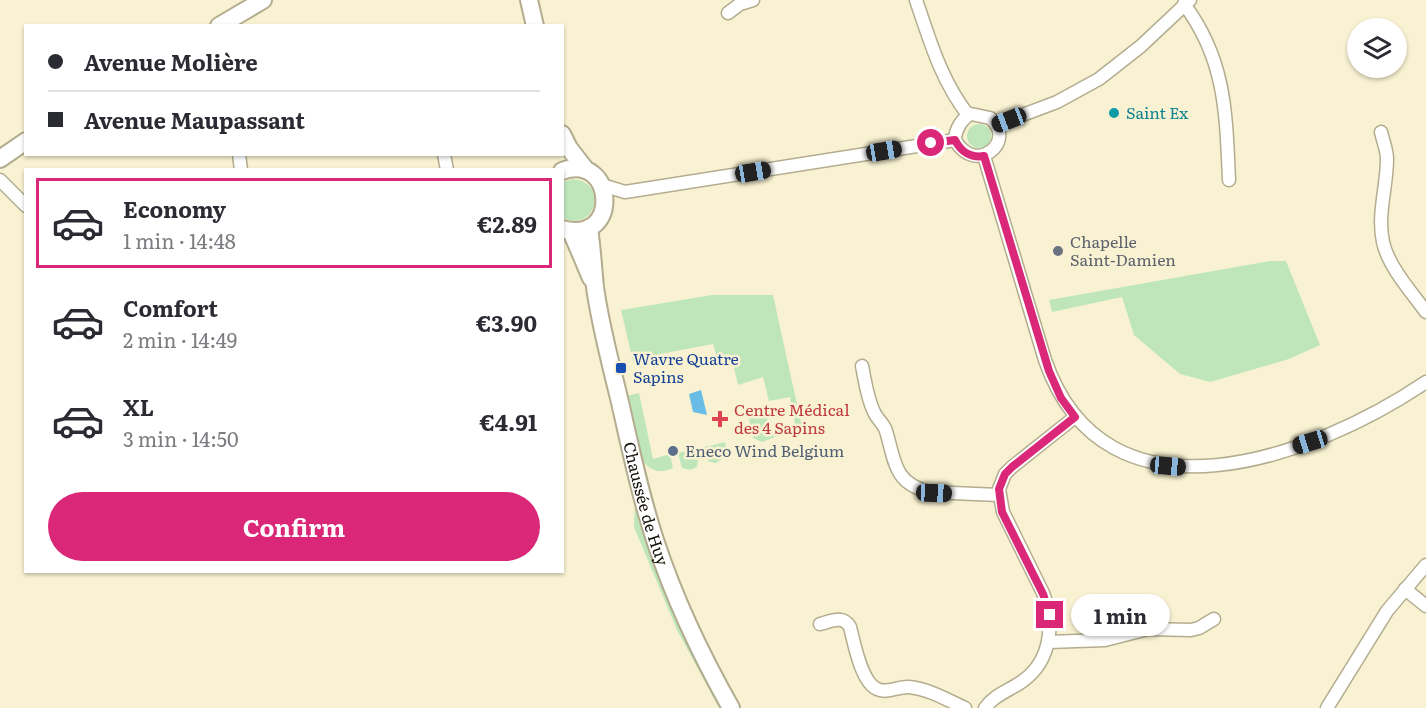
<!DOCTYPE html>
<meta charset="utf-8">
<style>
body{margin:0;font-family:Literata,serif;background:#f7f7f7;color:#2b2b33;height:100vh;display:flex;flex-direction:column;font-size:22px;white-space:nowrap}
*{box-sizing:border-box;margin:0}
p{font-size:20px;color:#7c7c81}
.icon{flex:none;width:33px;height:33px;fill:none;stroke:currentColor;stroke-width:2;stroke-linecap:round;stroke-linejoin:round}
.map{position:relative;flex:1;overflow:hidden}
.drawer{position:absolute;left:24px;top:168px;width:540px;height:405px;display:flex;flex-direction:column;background:#fff;border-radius:0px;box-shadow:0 2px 4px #0004}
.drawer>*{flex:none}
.guide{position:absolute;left:24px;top:24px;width:540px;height:132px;border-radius:0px;box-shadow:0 2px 4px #0004;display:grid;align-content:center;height:132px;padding:0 24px;background:#fff}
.buttons{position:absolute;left:1347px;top:18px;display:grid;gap:12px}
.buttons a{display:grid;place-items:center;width:60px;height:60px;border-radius:50%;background:#fff;box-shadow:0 2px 4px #0004;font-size:30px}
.end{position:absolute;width:27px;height:27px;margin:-14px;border:8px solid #db2777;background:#fff;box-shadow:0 0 0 3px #fff}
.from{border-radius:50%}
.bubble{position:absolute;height:42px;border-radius:21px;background:#fff;box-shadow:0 2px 4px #0004;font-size:20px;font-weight:700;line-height:42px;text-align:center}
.car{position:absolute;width:18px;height:36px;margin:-18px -9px;border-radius:8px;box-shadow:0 0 4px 2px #0007;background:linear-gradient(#222 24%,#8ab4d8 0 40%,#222 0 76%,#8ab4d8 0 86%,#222 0)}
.guide b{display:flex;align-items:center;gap:21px;height:57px;font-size:22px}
.guide b+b{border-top:2px solid #e1e1e2}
.guide i{width:15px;height:15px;background:#2b2b33}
ul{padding:10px 0 0;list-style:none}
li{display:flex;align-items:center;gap:18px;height:90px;margin:0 12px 9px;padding:0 12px;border:3px solid transparent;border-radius:0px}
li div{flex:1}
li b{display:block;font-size:22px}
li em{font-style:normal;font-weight:700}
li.selected{border-color:#db2777}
li>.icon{width:54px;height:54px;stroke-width:1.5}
.button{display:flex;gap:12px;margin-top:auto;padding:12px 24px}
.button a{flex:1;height:69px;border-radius:36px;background:#db2777;color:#fff;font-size:24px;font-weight:700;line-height:69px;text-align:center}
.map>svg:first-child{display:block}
</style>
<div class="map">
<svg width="1426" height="708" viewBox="0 0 1426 708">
<rect width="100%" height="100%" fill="#f9f2d2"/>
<g fill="#bfe6bb">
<circle cx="979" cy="136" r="12"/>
<path d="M573,179C610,183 595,233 563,218V182Z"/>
<path d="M1270,261H1286L1320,345L1289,359L1210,382L1180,374L1134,335L1122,297L1052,312L1049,300Z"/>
<path d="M712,295H773L802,427L762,442L753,438L748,415L764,407L770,431L795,424L790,397L769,401L763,377L738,385L733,364L726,366L725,360L718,361L713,344L660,354L633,362L621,310Z"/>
<path d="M639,393L653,459L670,454L673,468C661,474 650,471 643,461L627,396Z"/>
<path d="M725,442L728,455L716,463L710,462L707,459L705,447Z"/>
<path d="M696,449L698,460L697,467L690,470L682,468L678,453Z"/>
<path d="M635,498L724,708H719L677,630L634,527Z"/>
</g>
<path fill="#68bce5" d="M701,390L707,415L693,412L689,394Z"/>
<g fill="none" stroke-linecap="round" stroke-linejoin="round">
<g stroke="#b3ac8e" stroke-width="15">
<g id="street">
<path d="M916,0C930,41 941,80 968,115"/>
<path d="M1184,4C1226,60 1226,114 1229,180"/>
<path d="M728,13L740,4L753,0"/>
<path d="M971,114L990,118C1018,140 976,177 955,140C955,130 962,118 971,114Z"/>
<path d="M996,125L1057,102L1099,79L1141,46L1190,0"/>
<path d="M1381,132C1383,141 1387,150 1387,159C1387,187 1377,214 1383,242C1388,266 1412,293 1426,312"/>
<path d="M239,154L241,170"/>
<path d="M444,154L447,170"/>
<path d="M984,156L1045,360C1106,536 1315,457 1426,382"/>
<path d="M0,180L26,206"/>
<path d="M602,185L625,192L955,140"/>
<path d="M862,366C865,380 867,398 874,412C877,419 884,424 886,431C895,460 893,483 929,492L999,495"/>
<path d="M1405,589L1426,606"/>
<path d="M820,624C832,621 843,615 850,627C854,642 861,682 877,689C887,694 899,686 909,687C929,689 947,700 965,708"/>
<path d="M1048,642L1105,640L1148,629L1191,630L1199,628L1214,619"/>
<path d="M985,708C995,694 1011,690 1024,680C1051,660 1055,623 1043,593L1003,512L999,489L1005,474L1012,467L1075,417"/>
<path d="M1327,708L1387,611L1426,565"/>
</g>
</g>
<g stroke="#b3ac8e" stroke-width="20">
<g id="secondary">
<path d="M529,0L535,26"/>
<path d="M219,26L263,0"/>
<path d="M562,134L569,148L586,170"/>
<path d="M0,159L26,141"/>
<path d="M562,171C615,151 622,246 562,229"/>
<path id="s1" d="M589,228C592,248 593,267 595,287C600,324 610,361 619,398C630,446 640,495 656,543C675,600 701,655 731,708"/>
<path d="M571,231L591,278"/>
</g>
</g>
<use href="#street" stroke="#fff" stroke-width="12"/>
<use href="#secondary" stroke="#fff" stroke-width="16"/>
</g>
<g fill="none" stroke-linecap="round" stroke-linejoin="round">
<path stroke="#db2777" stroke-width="8" d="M931,143L955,140C961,152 971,158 984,156L1049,371L1061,398L1075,417L1012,467L1005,474L999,489L1002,512L1043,594L1050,615"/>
</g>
<circle fill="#0f9aa8" stroke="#f9f2d2" stroke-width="2" cx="1114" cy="113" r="6"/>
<circle fill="#6b7280" stroke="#f9f2d2" stroke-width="2" cx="1058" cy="251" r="6"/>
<rect fill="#1a4fb4" stroke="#f9f2d2" stroke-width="2" x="615" y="362" width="12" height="12" rx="3"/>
<path fill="#e0444e" stroke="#f9f2d2" stroke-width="2" d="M717 410h6v6h6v6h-6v6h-6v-6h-6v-6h6z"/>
<circle fill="#5c6f8a" stroke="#f9f2d2" stroke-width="2" cx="673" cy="451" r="6"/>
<g text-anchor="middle" stroke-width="5" stroke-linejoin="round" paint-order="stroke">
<g font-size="16" fill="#0d838f" stroke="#f9f2d2" text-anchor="start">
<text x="1126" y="119">Saint Ex</text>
</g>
<g font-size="16" fill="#5b616d" stroke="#f9f2d2" text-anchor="start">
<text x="1070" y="248">Chapelle<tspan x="1070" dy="18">Saint-Damien</tspan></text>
</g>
<g font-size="16" fill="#164399" stroke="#f9f2d2" text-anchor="start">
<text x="633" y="365">Wavre Quatre<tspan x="633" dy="18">Sapins</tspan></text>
</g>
<g font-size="16" fill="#be3a42" stroke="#f9f2d2" text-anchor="start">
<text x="734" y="416">Centre Médical<tspan x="734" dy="18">des 4 Sapins</tspan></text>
</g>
<g font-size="16" fill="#4e5e75" stroke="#f9f2d2" text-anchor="start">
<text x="685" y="457">Eneco Wind Belgium</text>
</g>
<g font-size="16" fill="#131006" stroke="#f9f2d2">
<text dy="6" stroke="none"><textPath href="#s1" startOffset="282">Chaussée de Huy</textPath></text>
</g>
</g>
</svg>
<div class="buttons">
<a><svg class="icon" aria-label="layers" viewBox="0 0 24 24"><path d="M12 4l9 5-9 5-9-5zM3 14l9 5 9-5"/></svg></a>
</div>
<i class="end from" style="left:931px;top:143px"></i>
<i class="end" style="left:1050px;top:615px"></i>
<div class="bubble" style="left:1071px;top:594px;width:99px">1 min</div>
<i class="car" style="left:1009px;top:120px;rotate:249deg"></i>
<i class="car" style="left:884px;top:151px;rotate:81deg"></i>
<i class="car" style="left:753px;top:172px;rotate:81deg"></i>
<i class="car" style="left:1310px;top:442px;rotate:253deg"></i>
<i class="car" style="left:1168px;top:466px;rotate:95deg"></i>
<i class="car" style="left:934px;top:493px;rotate:92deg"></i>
<div class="guide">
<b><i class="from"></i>Avenue Molière</b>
<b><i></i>Avenue Maupassant</b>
</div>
<section class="drawer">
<ul>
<li class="selected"><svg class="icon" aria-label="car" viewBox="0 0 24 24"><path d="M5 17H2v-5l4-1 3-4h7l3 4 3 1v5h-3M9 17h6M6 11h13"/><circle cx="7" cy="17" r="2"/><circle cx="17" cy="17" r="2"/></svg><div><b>Economy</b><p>1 min · 14:48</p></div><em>€2.89</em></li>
<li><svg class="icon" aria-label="car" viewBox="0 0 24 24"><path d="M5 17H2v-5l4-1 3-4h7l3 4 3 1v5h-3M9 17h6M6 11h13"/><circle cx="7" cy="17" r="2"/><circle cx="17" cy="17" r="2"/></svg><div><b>Comfort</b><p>2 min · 14:49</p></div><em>€3.90</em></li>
<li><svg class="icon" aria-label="car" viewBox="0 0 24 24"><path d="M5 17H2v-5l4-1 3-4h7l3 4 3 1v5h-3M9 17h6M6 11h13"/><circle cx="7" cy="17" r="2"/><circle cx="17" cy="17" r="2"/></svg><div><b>XL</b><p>3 min · 14:50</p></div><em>€4.91</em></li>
</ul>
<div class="button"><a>Confirm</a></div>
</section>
</div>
